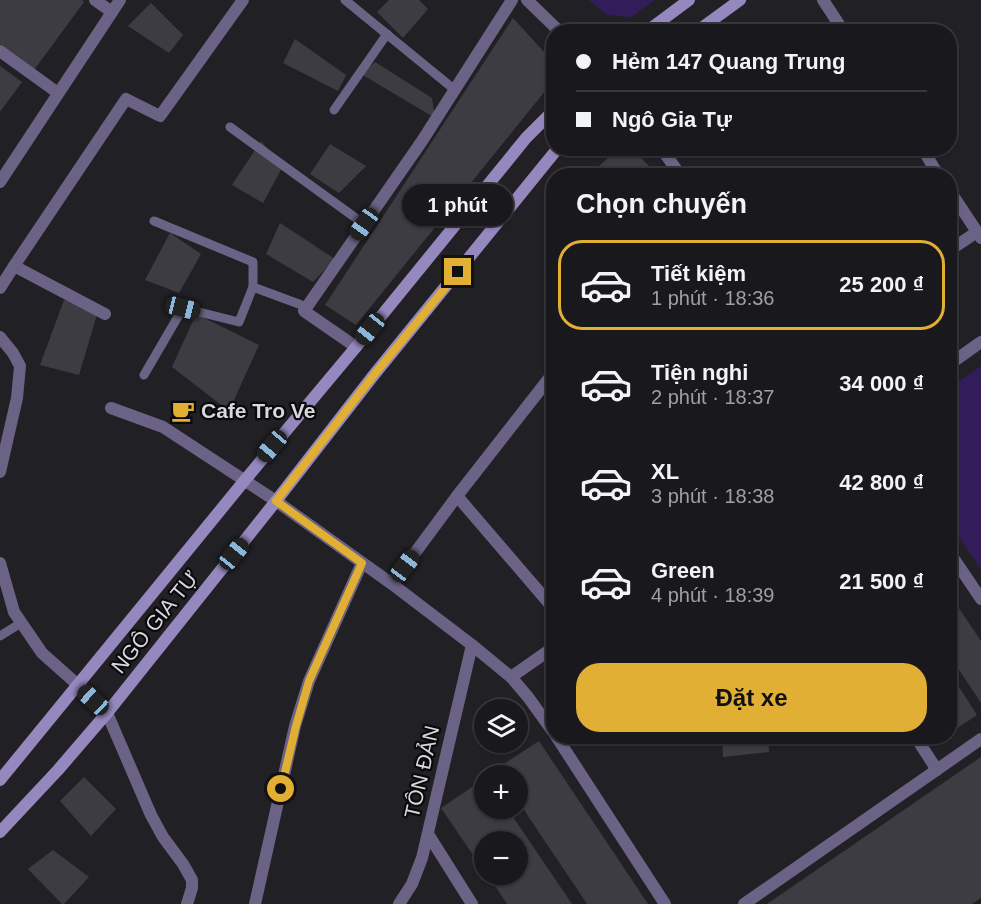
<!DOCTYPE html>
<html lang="vi">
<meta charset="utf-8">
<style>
body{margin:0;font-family:Helvetica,sans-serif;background:#222125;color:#f1f3f6;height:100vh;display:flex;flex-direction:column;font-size:22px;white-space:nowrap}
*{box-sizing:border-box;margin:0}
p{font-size:20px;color:#9fa0a3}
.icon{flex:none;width:33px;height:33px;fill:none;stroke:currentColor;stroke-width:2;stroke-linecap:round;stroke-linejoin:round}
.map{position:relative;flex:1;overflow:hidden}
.drawer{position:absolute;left:546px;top:168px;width:411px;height:576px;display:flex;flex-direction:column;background:#19181c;border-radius:24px;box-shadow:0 2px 4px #0004,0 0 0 2px #37373b}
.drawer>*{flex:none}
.top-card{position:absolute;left:546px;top:24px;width:411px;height:132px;border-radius:24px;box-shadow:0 2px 4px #0004,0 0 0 2px #37373b;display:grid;align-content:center;height:132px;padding:0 30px;background:#19181c}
.tools{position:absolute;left:474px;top:699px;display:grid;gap:12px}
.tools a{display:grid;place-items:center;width:54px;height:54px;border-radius:50%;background:#19181c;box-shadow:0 2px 4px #0004,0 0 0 2px #37373b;font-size:30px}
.end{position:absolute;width:27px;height:27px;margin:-14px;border:8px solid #e1af34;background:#111;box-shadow:0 0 0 3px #111}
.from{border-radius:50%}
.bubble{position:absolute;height:42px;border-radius:21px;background:#19181c;box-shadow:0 2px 4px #0004,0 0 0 2px #37373b;font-size:20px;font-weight:600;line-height:42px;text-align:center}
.car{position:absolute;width:18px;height:36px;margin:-18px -9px;border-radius:8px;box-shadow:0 0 4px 2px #0007;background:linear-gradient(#222 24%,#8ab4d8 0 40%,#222 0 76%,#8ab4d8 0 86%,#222 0)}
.top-card b{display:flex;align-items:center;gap:21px;height:57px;font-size:22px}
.top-card b+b{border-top:2px solid #37373b}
.top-card i{width:15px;height:15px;background:#f1f3f6}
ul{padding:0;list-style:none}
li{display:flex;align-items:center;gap:18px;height:90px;margin:0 12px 9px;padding:0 18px;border:3px solid transparent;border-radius:24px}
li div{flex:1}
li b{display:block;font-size:22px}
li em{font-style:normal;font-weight:600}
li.active{border-color:#e1af34}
li>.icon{width:54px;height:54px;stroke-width:1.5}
h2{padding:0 30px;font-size:27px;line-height:72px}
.action{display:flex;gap:12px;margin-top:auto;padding:12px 30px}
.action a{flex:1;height:69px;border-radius:24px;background:#e1af34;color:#111;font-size:24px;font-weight:600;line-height:69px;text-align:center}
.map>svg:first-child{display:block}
</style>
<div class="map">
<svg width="981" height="904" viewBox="0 0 981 904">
<rect width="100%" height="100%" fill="#212025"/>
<g fill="#321d5a">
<path d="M589,0H655L631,17L607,15Z"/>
<path d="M981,366V569L950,524V388Z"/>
</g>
<g fill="#3d3c42">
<path d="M0,0H82L84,2L34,70L0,44Z"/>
<path d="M389,0H419L428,9L403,38L377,12Z"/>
<path d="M151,3L183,35L169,53L128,26Z"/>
<path d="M513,18L554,63V80L356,325L325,305Z"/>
<path d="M295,39L346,75L338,91L283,63Z"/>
<path d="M375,62L432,98L435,118L361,74Z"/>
<path d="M0,66L22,82L0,112Z"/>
<path d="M261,141L283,166L263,203L232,185Z"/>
<path d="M330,144L366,166L339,193L310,174Z"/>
<path d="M619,148H631L659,176H588Z"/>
<path d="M280,223L335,259L313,282L266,254Z"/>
<path d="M170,233L201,254L179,293L145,280Z"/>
<path d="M64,300L99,308L79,375L40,365Z"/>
<path d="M196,314L259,345L229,411L172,367Z"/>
<path d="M950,595L981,641V703L950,656Z"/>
<path d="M950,673L977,715L950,733Z"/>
<path d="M722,736H768L769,752L723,757Z"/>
<path d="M539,741L648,904H587L518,801V776H501L496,769Z"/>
<path d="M981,757V898L972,904H767Z"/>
<path d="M84,777L116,809L91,836L60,801Z"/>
<path d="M484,779V808H507L572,904H507L487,874H518V842H484V871L441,808Z"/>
<path d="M53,850L89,877L64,904H62L28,869Z"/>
</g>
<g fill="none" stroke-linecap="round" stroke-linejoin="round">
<g stroke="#6b6385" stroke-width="9">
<path d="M345,0L455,90"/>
<path d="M334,110L387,34"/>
<path d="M230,127L364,224"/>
<path d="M154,221L253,262V287L307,307"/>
<path d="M144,375L183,308L239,322L253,287"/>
<path d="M0,636L21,623"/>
</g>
<g stroke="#6b6385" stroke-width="12">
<path d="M95,0L112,12"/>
<path d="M527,0L560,32"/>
<path d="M823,0L844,32"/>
<path d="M0,51L58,93"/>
<path d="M661,148L681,176"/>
<path d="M922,148L939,176"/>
<path d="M0,182L120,0"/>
<path d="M950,191L981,238"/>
<path d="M950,250L977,232"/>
<path d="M14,266L126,99L160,116L243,0"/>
<path d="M0,288L14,266L105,314"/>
<path d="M0,337L13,353L20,366L17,398L0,472"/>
<path d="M356,347L304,311L422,141L512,0"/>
<path d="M950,364L981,342"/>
<path d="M111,408L163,427L276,501L392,584L472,645L511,677L528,697L554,733"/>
<path d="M457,496L554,609"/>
<path d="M950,553L981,599"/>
<path d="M0,563L14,612L42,653L78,685"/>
<path d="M392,584L457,496L554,372"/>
<path d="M511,677L554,647"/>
<path d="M107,713L151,815L163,837L183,864L192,880V888L187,904"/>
<path d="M556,736L665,904"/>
<path d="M915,736L937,770"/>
<path d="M428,834L472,904"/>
<path d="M255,904L295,726L309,681L362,563"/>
<path d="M399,904L412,884L422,858L472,645"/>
<path d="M744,904L981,739"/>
</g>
<g stroke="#9588bf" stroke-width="12">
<path d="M646,32L689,0"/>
<path d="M696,32L740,0"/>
<path d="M78,685L107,713"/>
<path d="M0,780L245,480L356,347L526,138L554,110"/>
<path d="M0,832L58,770L107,713L276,501L373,376L558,148"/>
</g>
</g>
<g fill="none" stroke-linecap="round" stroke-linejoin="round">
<path stroke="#e1af34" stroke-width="8" d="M281,789L296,726L309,681L362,563L276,501L373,376L458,272"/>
</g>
<defs>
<g id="cafe-bare" transform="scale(1.8)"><path d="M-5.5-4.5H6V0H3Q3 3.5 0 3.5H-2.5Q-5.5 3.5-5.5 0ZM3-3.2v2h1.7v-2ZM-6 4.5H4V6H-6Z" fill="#e1af34" stroke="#0a0a0c" stroke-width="2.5" paint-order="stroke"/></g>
</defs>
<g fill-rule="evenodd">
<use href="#cafe-bare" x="183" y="411"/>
</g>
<g text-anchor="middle" stroke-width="4.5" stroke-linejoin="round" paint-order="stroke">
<g font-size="21" font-weight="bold" fill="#d8d7db" stroke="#0a0a0c" text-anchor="start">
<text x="201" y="418">Cafe Tro Ve</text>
</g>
<g font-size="21" fill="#d8d7db" stroke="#0a0a0c">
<text transform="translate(155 622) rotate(-51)" y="7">NGÔ GIA TỰ</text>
<text transform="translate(422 772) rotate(-77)" y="7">TÔN ĐẢN</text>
</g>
</g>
</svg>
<div class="tools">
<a><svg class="icon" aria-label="layers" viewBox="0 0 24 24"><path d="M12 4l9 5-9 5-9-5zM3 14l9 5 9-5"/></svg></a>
<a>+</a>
<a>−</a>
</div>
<i class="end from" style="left:281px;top:789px"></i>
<i class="end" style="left:458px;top:272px"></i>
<div class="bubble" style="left:402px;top:184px;width:111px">1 phút</div>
<i class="car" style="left:364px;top:224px;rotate:215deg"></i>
<i class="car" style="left:183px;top:308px;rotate:104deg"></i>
<i class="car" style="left:370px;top:329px;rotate:219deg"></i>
<i class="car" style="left:272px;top:446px;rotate:220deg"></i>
<i class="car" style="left:234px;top:554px;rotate:39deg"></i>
<i class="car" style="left:405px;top:566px;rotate:37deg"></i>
<i class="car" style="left:93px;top:700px;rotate:313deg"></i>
<div class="top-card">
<b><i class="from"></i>Hẻm 147 Quang Trung</b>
<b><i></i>Ngô Gia Tự</b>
</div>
<section class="drawer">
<h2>Chọn chuyến</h2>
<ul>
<li class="active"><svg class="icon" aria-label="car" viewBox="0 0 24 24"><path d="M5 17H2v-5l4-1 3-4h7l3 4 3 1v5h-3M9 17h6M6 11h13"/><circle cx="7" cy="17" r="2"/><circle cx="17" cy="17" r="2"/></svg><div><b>Tiết kiệm</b><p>1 phút · 18:36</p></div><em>25 200 ₫</em></li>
<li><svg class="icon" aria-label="car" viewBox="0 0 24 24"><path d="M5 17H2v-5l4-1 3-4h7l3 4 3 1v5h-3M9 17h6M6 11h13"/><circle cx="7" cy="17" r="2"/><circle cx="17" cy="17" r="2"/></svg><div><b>Tiện nghi</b><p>2 phút · 18:37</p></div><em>34 000 ₫</em></li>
<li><svg class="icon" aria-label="car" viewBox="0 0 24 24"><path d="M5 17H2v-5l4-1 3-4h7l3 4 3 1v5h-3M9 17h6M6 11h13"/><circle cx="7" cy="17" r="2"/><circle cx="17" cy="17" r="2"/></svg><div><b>XL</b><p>3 phút · 18:38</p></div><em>42 800 ₫</em></li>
<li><svg class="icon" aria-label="car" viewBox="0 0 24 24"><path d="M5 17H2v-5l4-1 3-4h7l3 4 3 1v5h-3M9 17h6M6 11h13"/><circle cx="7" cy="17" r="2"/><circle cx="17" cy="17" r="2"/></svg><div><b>Green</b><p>4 phút · 18:39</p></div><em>21 500 ₫</em></li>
</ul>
<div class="action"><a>Đặt xe</a></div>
</section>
</div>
